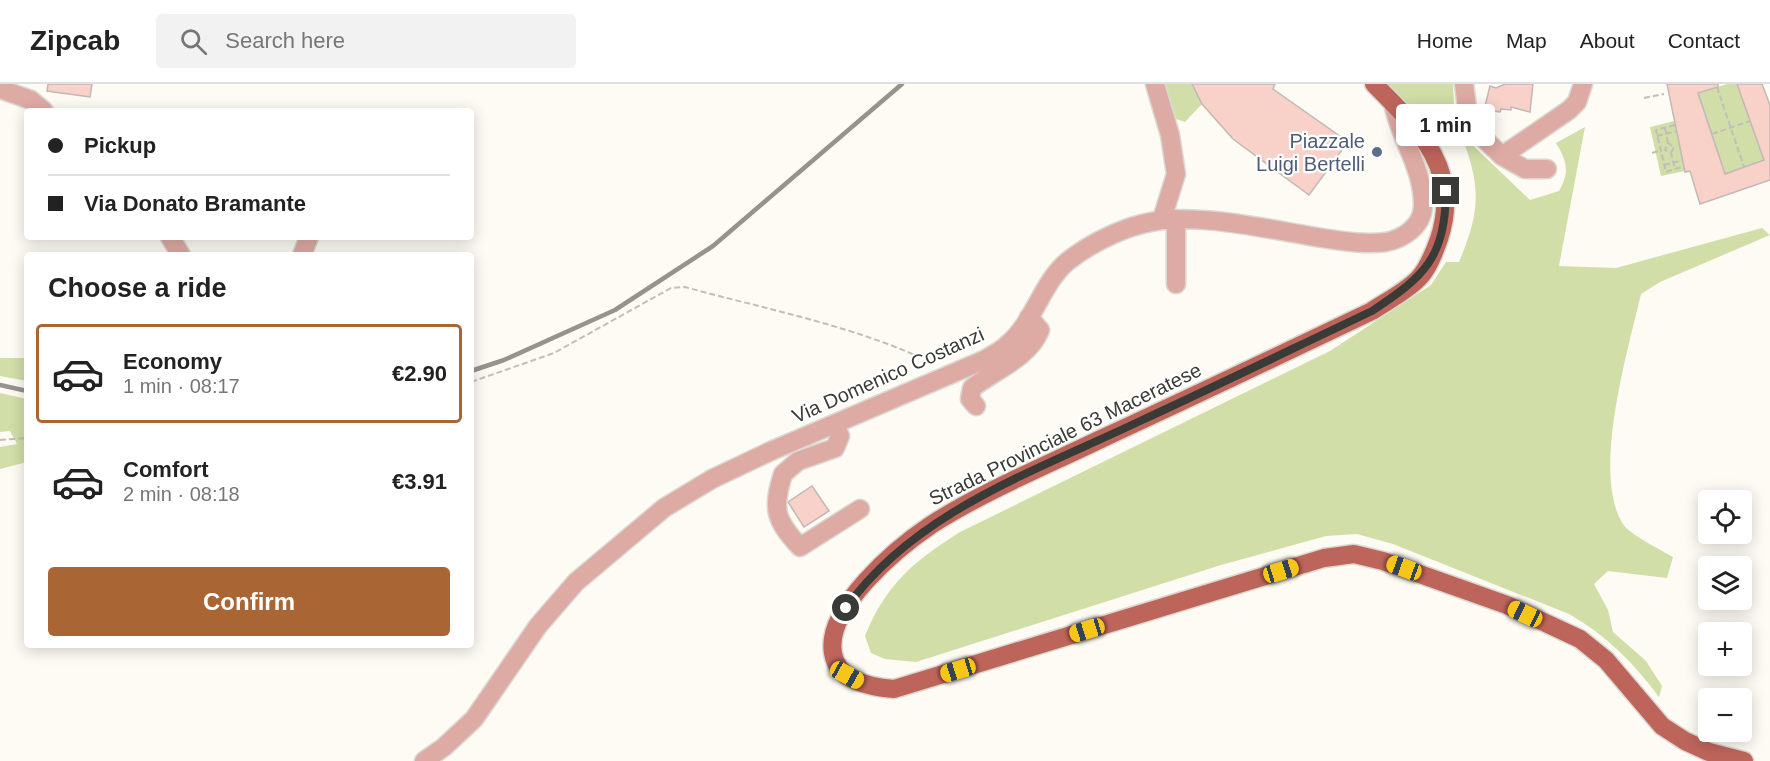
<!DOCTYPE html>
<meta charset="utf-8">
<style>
body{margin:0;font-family:Helvetica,sans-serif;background:#f2f2f2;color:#222;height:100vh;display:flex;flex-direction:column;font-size:22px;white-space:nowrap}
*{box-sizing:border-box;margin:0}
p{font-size:20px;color:#767676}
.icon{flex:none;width:33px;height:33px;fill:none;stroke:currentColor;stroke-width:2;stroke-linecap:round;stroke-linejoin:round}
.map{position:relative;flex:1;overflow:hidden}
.sheet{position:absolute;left:24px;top:168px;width:450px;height:396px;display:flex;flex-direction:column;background:#fff;border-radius:6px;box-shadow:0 3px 15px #0003}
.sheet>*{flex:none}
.top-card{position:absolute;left:24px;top:24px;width:450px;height:132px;border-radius:6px;box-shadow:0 3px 15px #0003;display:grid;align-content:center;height:132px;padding:0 24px;background:#fff}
.buttons{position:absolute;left:1698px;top:406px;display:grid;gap:12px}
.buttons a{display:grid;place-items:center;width:54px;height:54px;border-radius:6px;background:#fff;box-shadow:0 3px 15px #0003;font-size:30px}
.end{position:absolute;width:27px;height:27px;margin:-14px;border:8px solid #3a3a36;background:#fff;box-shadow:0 0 0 3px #fff}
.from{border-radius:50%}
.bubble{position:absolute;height:42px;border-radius:6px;background:#fff;box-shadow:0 3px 15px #0003;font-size:20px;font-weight:800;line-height:42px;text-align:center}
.car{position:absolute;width:18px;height:36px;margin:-18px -9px;border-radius:8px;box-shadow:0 0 4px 2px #0007;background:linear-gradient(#f5c518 24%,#345 0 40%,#f5c518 0 76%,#345 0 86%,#f5c518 0)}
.top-card b{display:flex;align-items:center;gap:21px;height:57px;font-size:22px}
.top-card b+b{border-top:2px solid #e0e0e0}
.top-card i{width:15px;height:15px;background:#222}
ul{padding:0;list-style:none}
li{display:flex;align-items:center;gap:18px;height:99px;margin:0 12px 9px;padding:0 12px;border:3px solid transparent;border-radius:6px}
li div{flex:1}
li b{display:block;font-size:22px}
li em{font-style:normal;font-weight:800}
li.current{border-color:#a96634}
li>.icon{width:54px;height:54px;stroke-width:1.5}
h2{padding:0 24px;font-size:27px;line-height:72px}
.action{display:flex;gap:12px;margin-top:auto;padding:12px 24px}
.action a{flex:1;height:69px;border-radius:6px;background:#a96634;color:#fff;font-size:24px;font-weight:800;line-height:69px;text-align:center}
header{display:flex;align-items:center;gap:36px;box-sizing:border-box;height:84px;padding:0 30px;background:#fff;border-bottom:2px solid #e0e0e0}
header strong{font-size:28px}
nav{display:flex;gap:33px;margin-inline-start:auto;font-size:21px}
.search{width:420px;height:54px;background:#f2f2f2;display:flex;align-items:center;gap:15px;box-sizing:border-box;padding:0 21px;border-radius:6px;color:#767676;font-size:22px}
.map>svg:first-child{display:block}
</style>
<header>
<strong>Zipcab</strong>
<div class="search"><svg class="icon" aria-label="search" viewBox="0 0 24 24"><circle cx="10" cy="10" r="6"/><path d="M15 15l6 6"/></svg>Search here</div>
<nav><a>Home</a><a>Map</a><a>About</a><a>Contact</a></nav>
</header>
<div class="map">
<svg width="1770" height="677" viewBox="0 0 1770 677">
<rect width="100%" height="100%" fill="#fdfbf3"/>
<g fill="#d1dea8">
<path d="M1165,0H1192L1202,20L1185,38L1176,35Z"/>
<path d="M1388,0H1453L1455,42L1433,47Z"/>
<path d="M1727,0H1737L1764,76L1725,90L1698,9Z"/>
<path d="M1674,37L1685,87L1661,92L1650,43Z"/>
<path d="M1585,43L1559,182L1616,184L1762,144L1770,151L1660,198L1641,210C1628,266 1591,390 1623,440C1629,450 1661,466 1673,473L1667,494L1608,487L1594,500L1608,526L1613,548L1646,577L1662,602L1659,613C1634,579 1606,551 1569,530L1393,460L1357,450L1326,452L1221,481L916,578L885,575L871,569L865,552C886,500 914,477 960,448L1330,267L1431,201L1446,178H1459C1481,126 1481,103 1461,50L1530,116L1559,107C1570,88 1567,77 1556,59Z"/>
<path d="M0,274H27V297L0,292Z"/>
<path d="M0,309L27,315V378L0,385V363L17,360L10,347L0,348Z"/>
</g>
<g fill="#f8d1c8" stroke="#c2b8b6" stroke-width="1.5">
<path d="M48,0H92L90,13L47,7Z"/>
<path d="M1192,0H1275L1273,5L1348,58L1309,111L1233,55L1202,20Z"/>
<path d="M1505,0H1533L1530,28L1511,23V26L1501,25L1500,28L1484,26L1490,2L1496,4Z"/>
<path d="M1667,0H1718V3L1698,9L1725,90L1764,76L1737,0H1762L1770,21V96L1700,120L1690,87L1685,88Z"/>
<path d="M812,402L829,427L804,443L788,418Z"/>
</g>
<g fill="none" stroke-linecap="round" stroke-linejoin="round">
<g stroke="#dad8d1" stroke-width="21">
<g id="minor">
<path d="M1155,0L1170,51L1176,90L1162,135"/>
<path d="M1464,0L1468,31L1475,46L1502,72L1525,85H1547"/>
<path d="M0,5L31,16L44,27"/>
<path d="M1502,72L1569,26L1577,18L1583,0"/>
<path d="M170,153L181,171"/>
<path d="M302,171L309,153"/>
<path d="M1176,200V135"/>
<path d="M976,322L970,315L972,304C995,286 1029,274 1040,246L1029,233"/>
<path d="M835,341L840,352L835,364L798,377L783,390C772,425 775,436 800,463L860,425"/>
<path d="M424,677L444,663L474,635L538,542L576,498L664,424L712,395L771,367L984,276C992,271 1001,267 1007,261C1034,239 1042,198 1068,177C1088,161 1118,146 1142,140C1190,126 1271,146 1322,154C1343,157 1365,161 1386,158C1403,155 1422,142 1423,123C1424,85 1400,55 1393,19"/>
</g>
</g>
<g stroke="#dad8d1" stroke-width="21">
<path id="major" d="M1374,0C1419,45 1462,86 1439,155C1434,169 1428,185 1418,195C1405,208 1387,217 1372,227C1282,270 1192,313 1101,355C1045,382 984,407 931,441C897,464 825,524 833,569C837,597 870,603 894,605L1324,474L1354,470L1383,477L1507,521L1580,555L1606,576L1662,642L1685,657L1709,668L1744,677"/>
</g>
<g stroke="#c0bfb8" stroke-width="2" stroke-dasharray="6 3" stroke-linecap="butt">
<path d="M1717,3L1744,83"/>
<path d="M1644,14L1664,10"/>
<path d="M1675,41L1656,46L1666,88L1684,82"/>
<path d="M1665,44L1668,59"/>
<path d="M1712,50L1750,37"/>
<path d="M1657,52L1677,47"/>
<path d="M1652,69L1662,66"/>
<path d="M1671,69L1674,63L1668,59L1665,66L1671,69L1675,85"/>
<path d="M1664,81L1683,76"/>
<path d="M471,298L554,269L671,204L685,203C765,225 860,243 934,280"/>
<path d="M0,356L27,354"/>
</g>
<use href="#minor" stroke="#deaba4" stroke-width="18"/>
<use href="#major" stroke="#be655b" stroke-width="18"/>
<g stroke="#94938e" stroke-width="4.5">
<path d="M471,287L504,276L615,226L713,162L902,0"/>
<path d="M0,301L27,307"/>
</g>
</g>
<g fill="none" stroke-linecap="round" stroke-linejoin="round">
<path stroke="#3a3a36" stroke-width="8" d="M846,524C914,428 1035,387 1138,338C1216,302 1294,264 1372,227C1425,192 1445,174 1446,107"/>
</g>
<circle fill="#5c6f8a" stroke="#fff" stroke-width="2" cx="1377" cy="68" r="6"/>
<g text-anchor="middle" stroke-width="4.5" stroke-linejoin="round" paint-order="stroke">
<g font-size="20" fill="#4e5e75" stroke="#fff" text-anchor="end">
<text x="1365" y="64">Piazzale<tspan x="1365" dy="23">Luigi Bertelli</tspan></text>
</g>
<g font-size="20" fill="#3a3a36" stroke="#fff">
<text transform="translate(888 291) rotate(-24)" y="7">Via Domenico Costanzi</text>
<text transform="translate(1065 350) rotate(-26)" y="7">Strada Provinciale 63 Maceratese</text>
</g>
</g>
</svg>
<div class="buttons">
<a><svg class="icon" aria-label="locate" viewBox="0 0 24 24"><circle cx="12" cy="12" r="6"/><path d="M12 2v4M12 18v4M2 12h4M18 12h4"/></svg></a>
<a><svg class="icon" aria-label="layers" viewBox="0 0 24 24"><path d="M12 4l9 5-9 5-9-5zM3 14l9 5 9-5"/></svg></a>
<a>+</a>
<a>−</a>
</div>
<i class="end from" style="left:846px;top:524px"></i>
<i class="end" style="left:1446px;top:107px"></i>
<div class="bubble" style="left:1396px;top:20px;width:99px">1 min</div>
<i class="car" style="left:1404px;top:484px;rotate:290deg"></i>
<i class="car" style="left:1281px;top:487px;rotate:73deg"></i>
<i class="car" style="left:1525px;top:530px;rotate:295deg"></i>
<i class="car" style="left:1087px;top:546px;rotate:253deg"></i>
<i class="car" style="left:958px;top:586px;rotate:253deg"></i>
<i class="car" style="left:847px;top:591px;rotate:119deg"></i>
<div class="top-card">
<b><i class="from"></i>Pickup</b>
<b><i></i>Via Donato Bramante</b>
</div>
<section class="sheet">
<h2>Choose a ride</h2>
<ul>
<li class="current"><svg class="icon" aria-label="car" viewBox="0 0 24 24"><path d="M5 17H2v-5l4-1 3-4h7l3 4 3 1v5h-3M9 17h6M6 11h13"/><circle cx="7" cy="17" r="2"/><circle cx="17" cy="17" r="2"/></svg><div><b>Economy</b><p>1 min · 08:17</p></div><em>€2.90</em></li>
<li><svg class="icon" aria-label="car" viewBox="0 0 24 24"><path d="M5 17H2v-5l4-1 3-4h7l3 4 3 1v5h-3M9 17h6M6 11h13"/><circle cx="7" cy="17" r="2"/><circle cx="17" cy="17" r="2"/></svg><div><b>Comfort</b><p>2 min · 08:18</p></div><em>€3.91</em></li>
</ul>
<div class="action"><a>Confirm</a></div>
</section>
</div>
